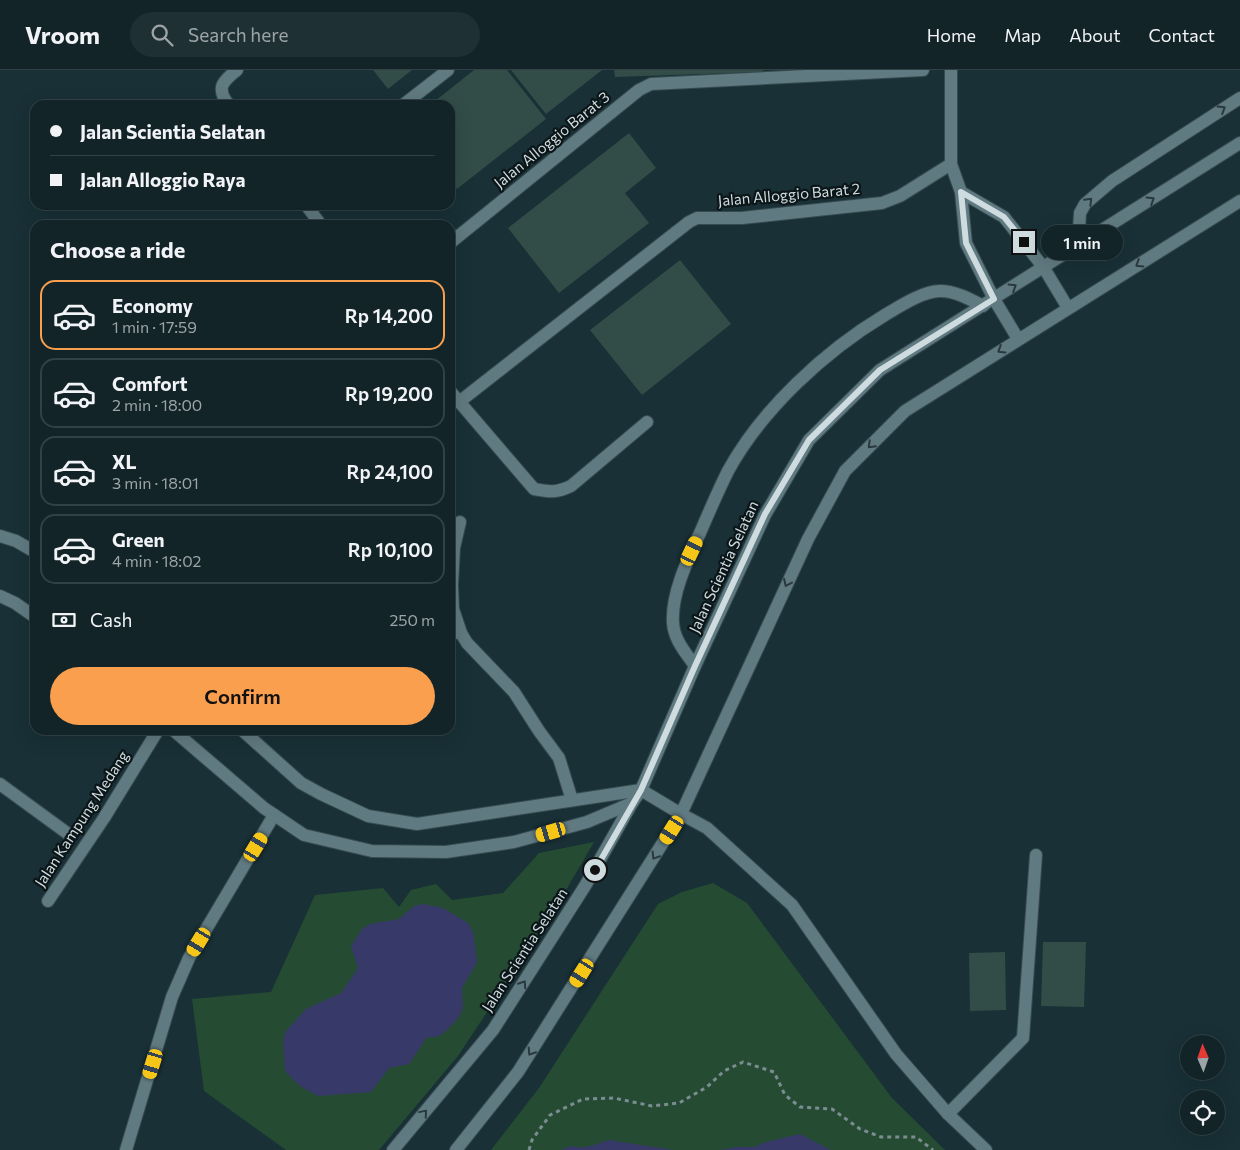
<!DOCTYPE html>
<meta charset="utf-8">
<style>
body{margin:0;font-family:Commissioner,sans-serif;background:#1f3034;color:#f1f3f6;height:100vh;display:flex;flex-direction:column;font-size:19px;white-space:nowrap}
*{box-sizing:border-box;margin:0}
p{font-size:16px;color:#9ca4a8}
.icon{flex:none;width:28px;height:28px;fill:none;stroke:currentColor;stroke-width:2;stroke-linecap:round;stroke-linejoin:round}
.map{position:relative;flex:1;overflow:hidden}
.panel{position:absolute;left:30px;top:150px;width:425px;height:515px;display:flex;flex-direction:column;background:#122428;border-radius:15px;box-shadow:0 5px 20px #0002,0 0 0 1px #314145}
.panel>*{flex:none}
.banner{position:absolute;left:30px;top:30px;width:425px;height:110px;border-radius:15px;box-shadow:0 5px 20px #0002,0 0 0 1px #314145;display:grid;align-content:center;height:110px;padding:0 20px;background:#122428}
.needle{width:32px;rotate:358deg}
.tools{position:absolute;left:1180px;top:965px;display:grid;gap:10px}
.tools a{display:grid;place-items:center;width:45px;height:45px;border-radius:50%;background:#122428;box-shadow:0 5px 20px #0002,0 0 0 1px #314145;font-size:25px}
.end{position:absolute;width:22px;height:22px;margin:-11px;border:6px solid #cedce0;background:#111;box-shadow:0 0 0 2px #111}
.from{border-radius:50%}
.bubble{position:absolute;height:35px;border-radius:18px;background:#122428;box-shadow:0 5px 20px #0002,0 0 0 1px #314145;font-size:16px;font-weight:600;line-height:35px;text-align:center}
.car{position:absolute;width:15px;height:30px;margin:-15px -8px;border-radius:6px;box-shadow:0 0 4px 1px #0007;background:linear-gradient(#f5c518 24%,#345 0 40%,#f5c518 0 76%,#345 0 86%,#f5c518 0)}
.banner b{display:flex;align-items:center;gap:18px;height:48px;font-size:19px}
.banner b+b{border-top:1px solid #314145}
.banner i{width:12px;height:12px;background:#f1f3f6}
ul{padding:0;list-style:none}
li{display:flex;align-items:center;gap:15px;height:70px;margin:0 10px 8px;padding:0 10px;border:2px solid #314145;border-radius:15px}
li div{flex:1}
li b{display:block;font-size:19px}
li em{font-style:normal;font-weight:600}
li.on{border-color:#fa9f4e}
li>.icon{width:45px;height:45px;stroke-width:1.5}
h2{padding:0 20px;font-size:22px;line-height:60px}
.pay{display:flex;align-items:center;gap:12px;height:55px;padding:0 20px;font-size:19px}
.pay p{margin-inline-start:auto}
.button{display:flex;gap:10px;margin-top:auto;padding:10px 20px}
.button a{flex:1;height:58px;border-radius:30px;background:#fa9f4e;color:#111;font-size:20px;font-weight:600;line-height:58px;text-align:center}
header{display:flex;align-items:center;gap:30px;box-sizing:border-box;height:70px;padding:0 25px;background:#122428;border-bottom:1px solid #314145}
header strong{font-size:24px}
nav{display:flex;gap:28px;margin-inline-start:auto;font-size:18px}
.search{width:350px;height:45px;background:#1f3034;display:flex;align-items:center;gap:12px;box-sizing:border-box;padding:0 18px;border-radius:28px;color:#9ca4a8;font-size:19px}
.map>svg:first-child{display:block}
</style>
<header>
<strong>Vroom</strong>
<div class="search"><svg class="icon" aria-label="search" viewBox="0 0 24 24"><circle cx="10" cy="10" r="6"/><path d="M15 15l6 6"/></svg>Search here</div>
<nav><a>Home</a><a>Map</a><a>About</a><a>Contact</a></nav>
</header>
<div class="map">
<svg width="1240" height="1080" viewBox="0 0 1240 1080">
<rect width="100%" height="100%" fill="#183036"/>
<g fill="#254c33">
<path d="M594,772L552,844L458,986L379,1080H286L204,1021L192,929L271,922L315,825L383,818L399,837L411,820L436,814L452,830L503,823L539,783Z"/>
<path d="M713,813L747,833L892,1028L945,1080H491L539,1018L658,834L682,822Z"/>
</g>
<g fill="#373969">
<path d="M423,834L443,838L468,853L473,862L477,892L462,918L463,938L459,947L446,961L437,967H427L409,994L389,998L371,1022L318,1026L300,1016L285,1001L283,971L286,961L306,939L341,923L358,898L351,876L362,859L370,854L399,849L414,836Z"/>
<path d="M800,1064L831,1080H721L737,1077H754L766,1072Z"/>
<path d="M609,1070L673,1080H561L571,1076C586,1080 595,1074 609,1070Z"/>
</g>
<g fill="#324c48">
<path d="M373,0H412L388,19Z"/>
<path d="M474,0H507L546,49L457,119L450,111V35H430Z"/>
<path d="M511,0H602L546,44Z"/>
<path d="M614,0H763V2L615,7Z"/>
<path d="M629,63L656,98L625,123L649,153L559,223L508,158Z"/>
<path d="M680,190L731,254L642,325L590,260Z"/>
<path d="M1043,872H1086L1084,937L1041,936Z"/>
<path d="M1005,882L1006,940L970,941L969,883Z"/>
</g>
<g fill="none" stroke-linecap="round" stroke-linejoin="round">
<g stroke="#364b50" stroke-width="14">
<g id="service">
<path d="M1078,177L1080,143L1085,134L1112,111L1240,28"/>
<path d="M460,452L454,478L452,515L453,539L461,563L467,573L514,622L539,661L559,688L572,730"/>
<path d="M0,466L16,471L35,482"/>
<path d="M695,596C686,583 674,570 673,553C671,524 688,489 700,463C709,442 718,421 728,401C762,339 825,281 885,245C900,236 923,221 940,221C955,221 970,229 983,236"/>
<path d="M242,660L301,713L321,724L368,746L417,754L641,720"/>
<path d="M0,714L67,763"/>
<path d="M48,831L104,748L158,660"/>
<path d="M948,1044L1023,968L1036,785"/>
<path d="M126,1080L172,927L189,888L274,745"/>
</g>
</g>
<g stroke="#364b50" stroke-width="14">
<g id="minor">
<path d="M951,0V94L961,122L966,173L994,229L1018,269"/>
<path d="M229,35C215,18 223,11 237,0"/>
<path d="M403,35L448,0"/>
<path d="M961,122L1004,147L1044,198L1068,238"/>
<path d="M306,135L321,155"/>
<path d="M450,173L639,20L651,14L923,0"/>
<path d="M450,321L534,419C550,422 556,423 571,416L647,352"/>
<path d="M459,332L689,152L697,148H742L882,133L900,126L951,94"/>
<path d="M0,526L15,533L35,547"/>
<path d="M450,562L461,563"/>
<path d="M173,660L264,738L304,765L372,781L446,782L514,772L587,752L632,733"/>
<path d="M641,720L681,744L707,758L792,835L896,984L948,1044L986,1080"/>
</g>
</g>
<g stroke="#364b50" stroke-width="14">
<g id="tertiary">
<path d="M393,1080L493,960L585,816L632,733L641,720L695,596L765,445L809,370L880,300L1240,73"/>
<path d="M456,1080L518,1002L681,744L808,469L845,401L905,341L1240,131"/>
</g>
</g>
<path stroke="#7b8d92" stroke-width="3" stroke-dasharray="4 4" stroke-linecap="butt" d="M529,1080L532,1070L550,1045L583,1029L614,1028L652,1036L679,1033L707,1017L724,1001L743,992L774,1002L785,1025L800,1037L832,1039L860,1059L881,1067H916L933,1080"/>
<use href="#service" stroke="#607a81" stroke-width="12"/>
<use href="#minor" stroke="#607a81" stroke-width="12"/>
<use href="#tertiary" stroke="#607a81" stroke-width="12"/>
</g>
<defs><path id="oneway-chevron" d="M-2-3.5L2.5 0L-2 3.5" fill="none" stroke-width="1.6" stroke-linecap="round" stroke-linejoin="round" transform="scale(1.25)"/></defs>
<g stroke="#29393d">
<use href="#oneway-chevron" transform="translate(1222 39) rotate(-32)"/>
<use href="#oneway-chevron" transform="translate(1151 130) rotate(-32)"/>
<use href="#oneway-chevron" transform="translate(1089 131) rotate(-45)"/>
<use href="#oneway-chevron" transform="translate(1139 194) rotate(148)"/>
<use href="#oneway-chevron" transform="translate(1013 217) rotate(-32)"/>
<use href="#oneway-chevron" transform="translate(1001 280) rotate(148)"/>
<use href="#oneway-chevron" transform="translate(871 375) rotate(135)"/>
<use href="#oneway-chevron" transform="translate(787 513) rotate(115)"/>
<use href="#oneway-chevron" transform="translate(655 786) rotate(122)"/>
<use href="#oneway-chevron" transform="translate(523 914) rotate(-57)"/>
<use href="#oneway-chevron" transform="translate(531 982) rotate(123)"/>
<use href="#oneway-chevron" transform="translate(424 1043) rotate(-50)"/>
</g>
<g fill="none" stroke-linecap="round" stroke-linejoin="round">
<path stroke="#cedce0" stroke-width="6" d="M595,800L641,720L695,596L765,444L809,370L880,300L994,229L966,173L961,122L1004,147L1024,172"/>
</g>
<g text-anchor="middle" stroke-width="4.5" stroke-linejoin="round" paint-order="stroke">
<g font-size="15" fill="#cedce0" stroke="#0c1619">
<text transform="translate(552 70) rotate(-39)" y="5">Jalan Alloggio Barat 3</text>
<text transform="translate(789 125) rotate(-5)" y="5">Jalan Alloggio Barat 2</text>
<text transform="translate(724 497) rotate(-65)" y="5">Jalan Scientia Selatan</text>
<text transform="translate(82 749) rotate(-57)" y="5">Jalan Kampung Medang</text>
<text transform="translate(525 880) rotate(-57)" y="5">Jalan Scientia Selatan</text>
</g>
</g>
</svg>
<div class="tools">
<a><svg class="needle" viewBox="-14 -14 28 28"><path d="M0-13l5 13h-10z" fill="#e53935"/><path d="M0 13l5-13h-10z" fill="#9ca4a8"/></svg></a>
<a><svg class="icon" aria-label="locate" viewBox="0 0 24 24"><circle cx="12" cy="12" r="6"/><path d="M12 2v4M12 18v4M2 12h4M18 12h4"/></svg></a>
</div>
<i class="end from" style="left:595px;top:800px"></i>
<i class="end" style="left:1024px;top:172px"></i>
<div class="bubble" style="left:1041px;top:155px;width:82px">1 min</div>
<i class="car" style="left:692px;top:481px;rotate:25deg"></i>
<i class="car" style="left:672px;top:760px;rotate:212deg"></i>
<i class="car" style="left:551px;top:762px;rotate:254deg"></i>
<i class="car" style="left:256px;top:777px;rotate:31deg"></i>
<i class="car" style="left:199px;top:872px;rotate:211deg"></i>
<i class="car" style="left:582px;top:903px;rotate:212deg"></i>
<i class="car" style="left:153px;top:994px;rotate:197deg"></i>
<div class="banner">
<b><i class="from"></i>Jalan Scientia Selatan</b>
<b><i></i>Jalan Alloggio Raya</b>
</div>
<section class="panel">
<h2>Choose a ride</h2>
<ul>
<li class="on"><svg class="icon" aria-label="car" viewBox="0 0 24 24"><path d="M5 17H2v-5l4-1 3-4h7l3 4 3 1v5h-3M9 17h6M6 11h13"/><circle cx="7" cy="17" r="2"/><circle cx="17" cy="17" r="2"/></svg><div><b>Economy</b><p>1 min · 17:59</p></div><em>Rp 14,200</em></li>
<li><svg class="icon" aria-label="car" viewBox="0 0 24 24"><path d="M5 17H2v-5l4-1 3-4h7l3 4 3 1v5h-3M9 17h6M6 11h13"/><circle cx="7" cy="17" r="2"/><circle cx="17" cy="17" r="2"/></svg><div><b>Comfort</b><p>2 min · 18:00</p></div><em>Rp 19,200</em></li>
<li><svg class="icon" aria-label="car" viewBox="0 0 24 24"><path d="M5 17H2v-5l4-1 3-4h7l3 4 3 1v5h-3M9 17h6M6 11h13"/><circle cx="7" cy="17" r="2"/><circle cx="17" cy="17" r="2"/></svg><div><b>XL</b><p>3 min · 18:01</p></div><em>Rp 24,100</em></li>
<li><svg class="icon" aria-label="car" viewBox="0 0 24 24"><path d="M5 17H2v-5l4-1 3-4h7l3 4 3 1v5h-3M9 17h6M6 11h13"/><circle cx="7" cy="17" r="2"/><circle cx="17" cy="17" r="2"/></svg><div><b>Green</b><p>4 min · 18:02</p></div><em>Rp 10,100</em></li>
</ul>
<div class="pay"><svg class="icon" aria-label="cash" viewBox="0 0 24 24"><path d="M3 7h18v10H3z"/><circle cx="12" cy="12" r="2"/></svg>Cash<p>250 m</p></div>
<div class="button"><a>Confirm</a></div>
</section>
</div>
